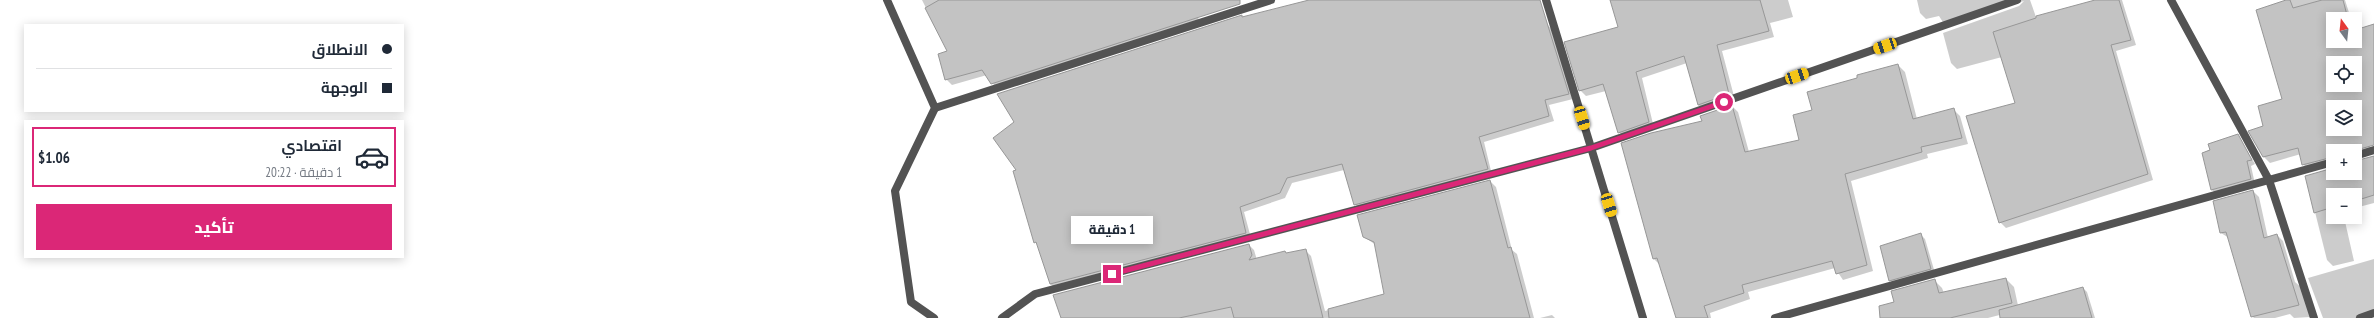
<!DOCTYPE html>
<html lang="ar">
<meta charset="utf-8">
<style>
body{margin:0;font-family:"PT Sans Narrow",Cairo,sans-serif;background:#f6f6f7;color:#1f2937;direction:rtl;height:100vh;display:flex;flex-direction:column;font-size:15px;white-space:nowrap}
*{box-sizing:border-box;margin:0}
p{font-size:13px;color:#747a83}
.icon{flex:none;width:22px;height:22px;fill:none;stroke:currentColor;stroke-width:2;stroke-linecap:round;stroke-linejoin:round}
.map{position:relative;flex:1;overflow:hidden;direction:ltr}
.panel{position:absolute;left:24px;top:120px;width:380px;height:138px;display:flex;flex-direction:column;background:#fff;border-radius:0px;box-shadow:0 2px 10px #0003;direction:rtl}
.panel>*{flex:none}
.top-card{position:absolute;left:24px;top:24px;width:380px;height:88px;border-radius:0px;box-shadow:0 2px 10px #0003;direction:rtl;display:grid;align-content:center;height:88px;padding:0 12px;background:#fff}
.needle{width:26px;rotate:345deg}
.tools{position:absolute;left:2326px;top:12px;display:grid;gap:8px}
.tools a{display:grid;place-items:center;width:36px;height:36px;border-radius:0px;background:#fff;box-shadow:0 2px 10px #0003;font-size:20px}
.end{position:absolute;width:18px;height:18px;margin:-9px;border:5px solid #db2777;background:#fff;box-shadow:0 0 0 2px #fff}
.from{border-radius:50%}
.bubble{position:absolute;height:28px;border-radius:0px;background:#fff;box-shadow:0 2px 10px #0003;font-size:13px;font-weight:800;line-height:28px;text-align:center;direction:rtl}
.car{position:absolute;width:12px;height:24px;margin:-12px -6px;border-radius:5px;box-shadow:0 0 3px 1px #0007;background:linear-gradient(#f5c518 24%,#345 0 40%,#f5c518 0 76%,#345 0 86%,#f5c518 0)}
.top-card b{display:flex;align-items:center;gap:14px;height:38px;font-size:15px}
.top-card b+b{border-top:1px solid #e0e1e3}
.top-card i{width:10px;height:10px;background:#1f2937}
ul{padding:7px 0 0;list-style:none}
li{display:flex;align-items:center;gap:12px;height:60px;margin:0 8px 6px;padding:0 4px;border:2px solid #e0e1e3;border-radius:0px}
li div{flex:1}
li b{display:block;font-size:15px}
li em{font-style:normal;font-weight:800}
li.on{border-color:#db2777}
li>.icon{width:36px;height:36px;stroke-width:1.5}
.cta{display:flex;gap:8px;margin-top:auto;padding:8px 12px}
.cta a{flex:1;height:46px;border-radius:0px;background:#db2777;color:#fff;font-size:16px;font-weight:800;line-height:46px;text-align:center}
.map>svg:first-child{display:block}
</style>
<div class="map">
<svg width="2374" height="318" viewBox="0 0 2374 318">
<rect width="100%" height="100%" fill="#fff"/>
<g fill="#0003" fill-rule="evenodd">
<path d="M922,0H1193L1200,24L997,89L987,75L952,85L946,79L948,52Z"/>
<path d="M1313,0H1527L1553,31L1573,99L1549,105L1554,121L1484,142L1492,175L1360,209L1355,204L1344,170L1292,183L1285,198L1244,212L1251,238L1056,289L1050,284L1038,245L1035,242Z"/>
<path d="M1611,0H1788L1793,17L1770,23L1774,37L1722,51L1735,100L1704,111L1698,105L1687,63L1642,78L1654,128L1625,138L1619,132L1606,91L1586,96L1580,90L1619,28Z"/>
<path d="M1917,0H2030L2036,17L2099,0H2122L2136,45L2116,51L2153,180L2006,228L2000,222L2016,103L2002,57L1957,69L1951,63L1943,33L2019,6L2024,1L1946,27L1939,16L1926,19L1920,13Z"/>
<path d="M2289,0H2345L2351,19H2333V41H2355V31L2374,25V134L2367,136L2372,153L2357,158L2356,162L2374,163V203L2355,208V195H2333V217H2344L2354,261L2333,266L2327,260L2306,176L2333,169V173H2355V151H2333V164L2309,170L2303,164L2301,154L2270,163L2264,157V126L2283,100ZM2333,63H2355V85H2333ZM2333,107H2355V129H2333Z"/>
<path d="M1898,65L1905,72L1917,119L1953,109L1960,116L1968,144L1927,154L1928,158L1851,181L1873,271L1843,280L1835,268L1748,292L1750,299L1710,313L1711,318H1678L1660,265L1654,259L1622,144L1703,122L1732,106L1738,112L1749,152L1801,140L1813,111L1859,79Z"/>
<path d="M2237,135L2255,164L2251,166L2255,184L2216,194L2212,190L2203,153Z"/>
<path d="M1490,181L1496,187L1512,250L1517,254L1534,318H1062L1249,245L1254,250L1257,260L1285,252L1287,254L1305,250L1311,256L1325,311L1386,295L1376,245L1364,237Z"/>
<path d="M2253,191L2259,197L2268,238L2277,235L2283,241L2295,282L2302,288L2311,317L2294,318L2290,314L2275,318H2254L2252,316L2229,238L2221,233L2214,202Z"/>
<path d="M1921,235L1925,239L1935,273L1894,284L1890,280Z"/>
<path d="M2374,259V315L2365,318H2323L2308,278Z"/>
<path d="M2006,279L2014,287L2019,310L1988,318H1899L1934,280L1942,288L1944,293Z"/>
<path d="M2083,288L2087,292L2095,318H2051Z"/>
<path d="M1552,315L1555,318H1540Z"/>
</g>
<g fill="#c3c3c3" stroke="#979797" fill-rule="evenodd">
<path d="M939,0H1240V4L991,84L982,70L945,80L938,54L947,51L925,8Z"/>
<path d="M1309,0H1540L1569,94L1545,100L1549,116L1479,137L1488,169L1354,205L1342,164L1287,178L1280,193L1240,207L1246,233L1050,284L1036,242L1034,243L1013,171L1016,170L993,138L1014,122L997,94L1242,15V17Z"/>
<path d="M1610,0H1760L1769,31L1717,45L1729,94L1698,105L1684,56L1636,72L1649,122L1618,133L1603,84L1579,91L1564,42L1618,27Z"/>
<path d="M2095,0H2119L2131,40L2111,45L2148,174L1999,223L1966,116L2015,103L1993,32L2036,18V16Z"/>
<path d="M2286,0H2290L2293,8L2322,0H2343L2348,19H2333V41H2355V30L2374,24V145L2353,151H2333V157L2302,165L2298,148L2263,157L2248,131L2263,126L2258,106L2282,99L2256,10ZM2333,63H2355V85H2333ZM2333,107H2355V129H2333Z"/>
<path d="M1898,64L1913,119L1954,108L1962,138L1921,147L1922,152L1845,174L1867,265L1836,274L1832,261L1742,285L1744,293L1704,306L1708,318H1676L1657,258L1653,259L1621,143L1651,133L1702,121L1700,116L1732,105L1745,152L1799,140L1793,115L1812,110L1807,92L1857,78V75Z"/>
<path d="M2238,134L2252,160L2247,161L2251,179L2211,190L2202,153L2210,150L2208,144Z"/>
<path d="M2374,156V195L2355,201V195H2333V207L2314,213L2305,176L2333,168V173H2355V161Z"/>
<path d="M1490,180L1508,248L1511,247L1530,318H1329L1328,309L1384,294L1374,242L1363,237L1357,215Z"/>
<path d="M2253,190L2264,238L2277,234L2299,305L2251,317L2226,232L2220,233L2213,201Z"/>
<path d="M1921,233L1931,269L1889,281L1880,246Z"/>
<path d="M1249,244L1252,255L1249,260L1285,251L1286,253L1306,249L1323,318H1234L1231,307L1179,318H1061L1053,295Z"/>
<path d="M2006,278L2012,303L1950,318H1880L1879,306L1894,302L1891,291L1935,279L1939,293Z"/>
<path d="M2083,287L2092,318H2000L1999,310Z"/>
</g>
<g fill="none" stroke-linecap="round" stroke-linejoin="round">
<g stroke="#535353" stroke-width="8">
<path d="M887,0L935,108L895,191L911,302L934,318"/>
<path d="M1546,0L1643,318"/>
<path d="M2171,0L2269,180L2314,318"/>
<path d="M935,108L1271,0"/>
<path d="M2355,156L2374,150"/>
<path d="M1002,318L1035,294L1591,148L2017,0"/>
<path d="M1775,318L2333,162"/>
<path d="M2360,318L2374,313"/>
</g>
</g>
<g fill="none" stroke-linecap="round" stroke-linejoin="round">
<path stroke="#db2777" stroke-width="5" d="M1112,274L1591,148L1724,102"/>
</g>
</svg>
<div class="tools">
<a><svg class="needle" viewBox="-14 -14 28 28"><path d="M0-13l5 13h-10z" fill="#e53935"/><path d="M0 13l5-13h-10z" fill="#747a83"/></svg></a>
<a><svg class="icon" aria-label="locate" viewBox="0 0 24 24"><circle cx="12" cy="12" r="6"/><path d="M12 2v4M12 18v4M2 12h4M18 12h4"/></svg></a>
<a><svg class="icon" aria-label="layers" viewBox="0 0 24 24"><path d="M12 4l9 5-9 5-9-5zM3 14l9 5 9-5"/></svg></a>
<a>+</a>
<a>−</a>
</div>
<i class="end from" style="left:1724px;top:102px"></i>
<i class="end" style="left:1112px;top:274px"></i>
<div class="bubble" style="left:1071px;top:216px;width:82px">1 دقيقة</div>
<i class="car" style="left:1885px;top:46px;rotate:251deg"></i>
<i class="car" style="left:1797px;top:76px;rotate:71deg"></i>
<i class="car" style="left:1582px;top:118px;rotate:163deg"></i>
<i class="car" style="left:1609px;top:205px;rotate:163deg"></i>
<div class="top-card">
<b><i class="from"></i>الانطلاق</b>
<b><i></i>الوجهة</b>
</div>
<section class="panel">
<ul>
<li class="on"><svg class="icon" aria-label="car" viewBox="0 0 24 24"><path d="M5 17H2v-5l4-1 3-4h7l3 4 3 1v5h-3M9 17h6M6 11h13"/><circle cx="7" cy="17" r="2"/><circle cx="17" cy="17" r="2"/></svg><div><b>اقتصادي</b><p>1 دقيقة · 20:22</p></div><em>$1.06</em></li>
</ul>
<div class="cta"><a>تأكيد</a></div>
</section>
</div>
